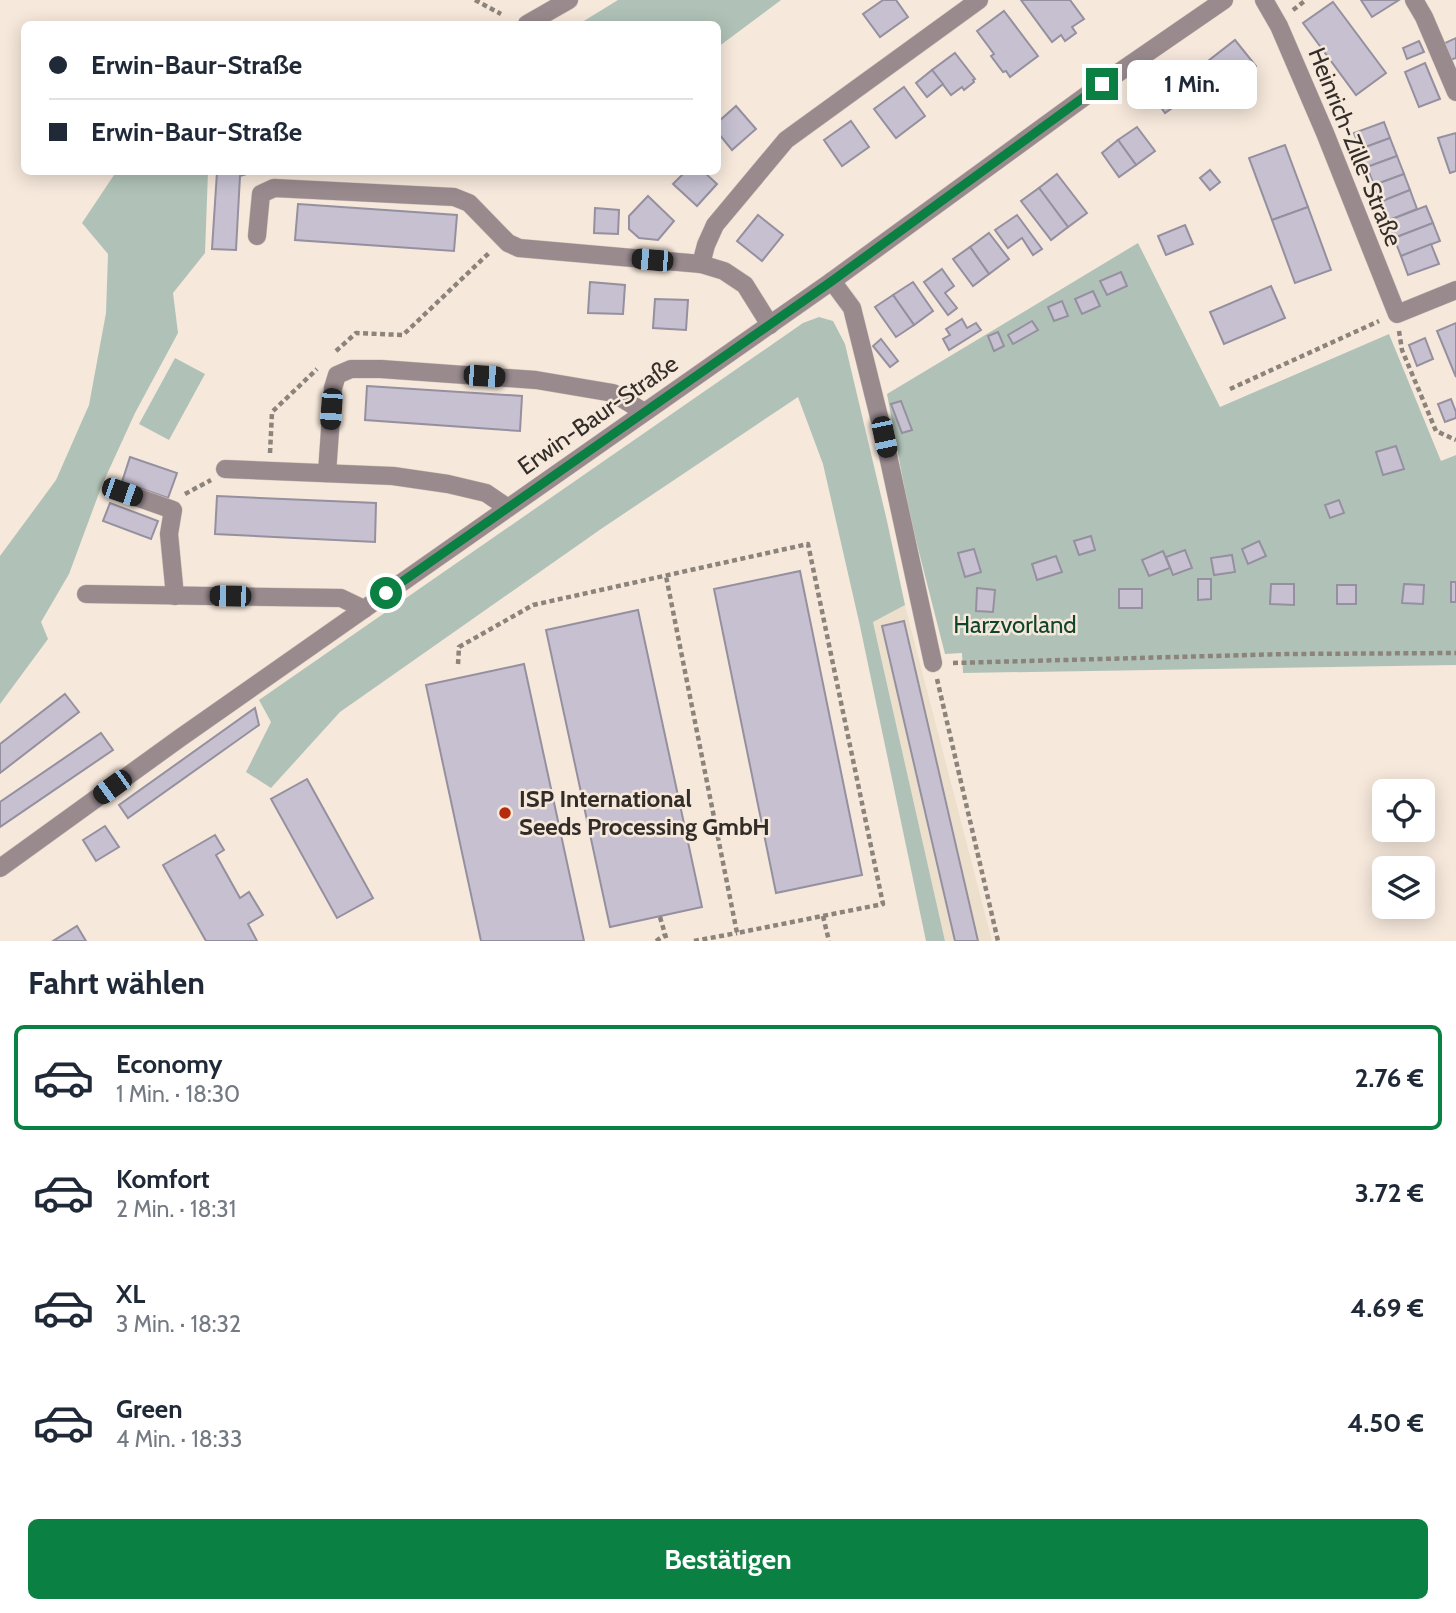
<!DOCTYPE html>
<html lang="de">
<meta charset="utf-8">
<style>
body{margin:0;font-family:Cabin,sans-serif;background:#f6f6f7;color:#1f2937;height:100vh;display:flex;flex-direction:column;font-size:26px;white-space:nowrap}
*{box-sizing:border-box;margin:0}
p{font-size:23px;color:#747a83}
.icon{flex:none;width:38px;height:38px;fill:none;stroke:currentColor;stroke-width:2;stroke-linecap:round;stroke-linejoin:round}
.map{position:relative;height:941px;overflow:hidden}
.sheet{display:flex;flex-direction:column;background:#fff;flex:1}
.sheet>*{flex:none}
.hud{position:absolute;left:21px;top:21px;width:700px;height:154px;border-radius:10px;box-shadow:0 4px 18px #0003;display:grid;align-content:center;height:154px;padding:0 28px;background:#fff}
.tools{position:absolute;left:1372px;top:779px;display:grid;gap:14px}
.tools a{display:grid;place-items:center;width:63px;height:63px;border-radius:10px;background:#fff;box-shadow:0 4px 18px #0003;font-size:35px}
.end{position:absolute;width:32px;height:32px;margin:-16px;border:9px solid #0b8043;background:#fff;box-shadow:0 0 0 4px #fff}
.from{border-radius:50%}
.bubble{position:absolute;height:49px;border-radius:10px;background:#fff;box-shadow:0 4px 18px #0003;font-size:23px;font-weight:700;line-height:49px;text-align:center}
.car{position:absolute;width:21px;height:42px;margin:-21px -10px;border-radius:9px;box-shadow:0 0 5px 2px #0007;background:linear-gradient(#222 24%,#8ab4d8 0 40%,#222 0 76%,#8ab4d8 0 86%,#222 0)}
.hud b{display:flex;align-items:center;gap:24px;height:66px;font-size:26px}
.hud b+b{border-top:2px solid #e0e1e3}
.hud i{width:18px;height:18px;background:#1f2937}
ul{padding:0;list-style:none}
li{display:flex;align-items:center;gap:21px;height:105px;margin:0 14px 10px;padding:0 14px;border:4px solid transparent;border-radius:10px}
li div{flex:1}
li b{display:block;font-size:26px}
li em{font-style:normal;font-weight:700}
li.on{border-color:#0b8043}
li>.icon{width:63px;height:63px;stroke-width:1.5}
h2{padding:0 28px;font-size:32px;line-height:84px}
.button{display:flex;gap:14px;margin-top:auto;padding:14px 28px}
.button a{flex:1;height:80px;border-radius:10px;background:#0b8043;color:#fff;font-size:28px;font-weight:700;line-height:80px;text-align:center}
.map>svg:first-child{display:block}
</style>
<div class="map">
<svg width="1456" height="941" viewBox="0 0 1456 941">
<rect width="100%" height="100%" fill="#f6e8db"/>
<path fill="#ecdfcb" d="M905,605L917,652L992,941H945L873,621Z"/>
<g fill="#b0c2b7">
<path d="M618,0H781L718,47V24H579Z"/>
<path d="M116,172H208L205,253L173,293L178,333L135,413L102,485L69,574L41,622L48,639L0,704V556L56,480L89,405L106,313L108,254L82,223Z"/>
<path d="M1138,243L1220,407L1389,334L1441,461L1456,455V665L963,673L962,653L945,654L909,513L887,394Z"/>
<path d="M819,317L833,321L845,344L887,521L905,605L873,622L945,941H926L860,626L823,464L798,397L601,529L340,712L271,788L246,772L271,722L259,700L803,323Z"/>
<path d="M175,358L205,374L169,440L139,424Z"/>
</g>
<g fill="#c6c0d0" stroke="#95909f" stroke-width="2">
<path d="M883,0H896L908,17L880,37L863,14Z"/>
<path d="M1021,0H1070L1084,19L1072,27L1076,33L1065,41L1061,35L1052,42Z"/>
<path d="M1361,0H1399L1372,17Z"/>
<path d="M1333,2L1386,73L1356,95L1303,23Z"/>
<path d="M1004,11L1038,56L1010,77L1006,71L1003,72L991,56L994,54L977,31Z"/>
<path d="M1456,38V58L1450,60L1443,44Z"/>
<path d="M1235,40L1256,66L1206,106L1185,79Z"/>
<path d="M1419,41L1424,52L1407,59L1403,48Z"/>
<path d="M955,53L975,79L973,80L974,82L964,90L962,87L951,95L932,70Z"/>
<path d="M1425,63L1440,99L1419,107L1405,72Z"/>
<path d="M932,70L943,84L927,97L916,83Z"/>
<path d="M904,87L925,116L896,138L874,109Z"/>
<path d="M1172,87L1182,101L1165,113L1155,99Z"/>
<path d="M736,106L756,129L732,150L718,133V122Z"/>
<path d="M851,121L869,147L842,166L824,140Z"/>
<path d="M1384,122L1390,138L1360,149L1354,133Z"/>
<path d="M1137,127L1155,151L1136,165L1118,140Z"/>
<path d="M1456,133V171L1450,173L1438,138Z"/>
<path d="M1390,138L1397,156L1367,167L1360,149Z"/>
<path d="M1118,140L1136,165L1119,177L1102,153Z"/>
<path d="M1285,145L1308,207L1272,220L1249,158Z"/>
<path d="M1397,156L1404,174L1374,185L1367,167Z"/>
<path d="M1210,170L1220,182L1210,190L1200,178Z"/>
<path d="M217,172H253L240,176L236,250L212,249Z"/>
<path d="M685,172H704L717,184L697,206L673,184Z"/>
<path d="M1057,174L1087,213L1068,227L1039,188Z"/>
<path d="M1404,174L1410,190L1380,202L1374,185Z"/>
<path d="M1039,188L1068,227L1051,240L1021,201Z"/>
<path d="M1410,190L1417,209L1387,221L1380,202Z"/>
<path d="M648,196L674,221L658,240L639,238L629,229V216Z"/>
<path d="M298,204L457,215L454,251L295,240Z"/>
<path d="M1426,206L1433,223L1394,238L1387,221Z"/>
<path d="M1308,207L1331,270L1295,283L1272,220Z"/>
<path d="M595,208L619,210L618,234L594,233Z"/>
<path d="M758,215L783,235L762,261L737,241Z"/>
<path d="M1017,215L1042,249L1033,255L1022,238L1008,248L995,230Z"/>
<path d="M1433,223L1440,241L1401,256L1394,238Z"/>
<path d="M1185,225L1193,244L1166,255L1158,236Z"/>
<path d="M989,233L1009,259L989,274L970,247Z"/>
<path d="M1431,244L1439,264L1408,275L1401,256Z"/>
<path d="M970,247L989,274L973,286L953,259Z"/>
<path d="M942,269L954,286L945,293L957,308L948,315L924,282Z"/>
<path d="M1121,272L1127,286L1107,295L1100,281Z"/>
<path d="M590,282L625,285L623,314L588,313Z"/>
<path d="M913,282L933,311L914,325L893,295Z"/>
<path d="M1271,286L1285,318L1224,344L1210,312Z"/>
<path d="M1093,291L1100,306L1082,314L1075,299Z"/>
<path d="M893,295L914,325L896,337L875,307Z"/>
<path d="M655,299L688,300L686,330L653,328Z"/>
<path d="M1062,301L1068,316L1054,321L1048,307Z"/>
<path d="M962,319L967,328L976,323L981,330L949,350L943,339L950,335L946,329Z"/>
<path d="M1032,321L1038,330L1013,344L1008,335Z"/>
<path d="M1456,323V377L1437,331Z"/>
<path d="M998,332L1004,346L994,351L988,336Z"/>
<path d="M1425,338L1433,359L1417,366L1409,345Z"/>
<path d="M881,339L898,361L890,367L873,346Z"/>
<path d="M367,386L522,396L520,431L365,420Z"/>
<path d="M1451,399L1456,412V418L1445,422L1438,404Z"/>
<path d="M901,401L912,430L902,433L891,404Z"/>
<path d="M1396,446L1404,469L1383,475L1376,452Z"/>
<path d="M130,457L177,473L168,498L122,482Z"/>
<path d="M217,496L376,503L375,542L215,534Z"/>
<path d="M1339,500L1344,513L1330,518L1325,505Z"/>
<path d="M110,503L158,521L151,539L103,521Z"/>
<path d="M1091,536L1095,550L1079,555L1074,541Z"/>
<path d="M1259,541L1266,556L1248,564L1242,549Z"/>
<path d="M974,549L981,572L965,577L958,553Z"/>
<path d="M1185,550L1192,568L1173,575L1166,557Z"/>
<path d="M1163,551L1170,568L1149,576L1142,560Z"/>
<path d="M1232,555L1235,572L1214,575L1211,558Z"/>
<path d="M1056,556L1062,572L1037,580L1032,564Z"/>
<path d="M800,571L862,875L776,893L714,589Z"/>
<path d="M1198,579H1211V599L1198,600Z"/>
<rect x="1451" y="582" width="5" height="20"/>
<path d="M1271,584H1294V605L1270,604Z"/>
<path d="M1404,584L1424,585L1423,604L1402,603Z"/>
<rect x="1337" y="585" width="19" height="19"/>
<path d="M977,588L995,590L993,612L976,611Z"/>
<rect x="1119" y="589" width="23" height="19"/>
<path d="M638,610L702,907L610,927L546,630Z"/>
<path d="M904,621L978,941H955L882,626Z"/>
<path d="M524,664L584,941H481L426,685Z"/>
<path d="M65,694L79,712L0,773V744Z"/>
<path d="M255,708L259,725L128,818L119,805Z"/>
<path d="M101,733L113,750L0,827V802Z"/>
<path d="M307,779L373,898L337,918L271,799Z"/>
<path d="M105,826L119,847L96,861L83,840Z"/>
<path d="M215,835L224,850L216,855L240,898L249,892L263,915L248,924L257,941H206L163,865Z"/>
<path d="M77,926L86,941H53Z"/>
</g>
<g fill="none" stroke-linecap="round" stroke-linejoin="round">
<g stroke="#d3c6bb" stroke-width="19">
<g id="minor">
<path d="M1264,0L1279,26L1325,133L1397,314L1456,290"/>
<path d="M1414,0L1424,17L1456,92"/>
<path d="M527,24L569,0"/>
<path d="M257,236L261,194L274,188L454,197L469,203L508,243L519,248L701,264L724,271L745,285L770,325"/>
<path d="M701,264L706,245L715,225L786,140L979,0"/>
<path d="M832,281L852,308L884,437L933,663"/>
<path d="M225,469L393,476L448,484L486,493L508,508"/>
<path d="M327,473L333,388L337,375L351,369H381L536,380L613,393L644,412"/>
<path d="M122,492L173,510L169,534L175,596"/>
<path d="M86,594L341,598L364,609"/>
<path d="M0,868L180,738L832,281L1102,84L1224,0"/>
</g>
</g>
<g stroke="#8c837b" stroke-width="4.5" stroke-dasharray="5 3.5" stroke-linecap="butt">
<path d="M475,0L501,14"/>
<path d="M1293,10L1306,0"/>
<path d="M1399,331L1402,350L1436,431L1456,440"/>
<path d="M336,351L356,333L403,335L490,252"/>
<path d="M1230,389L1379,321"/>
<path d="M270,453L272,412L317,369"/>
<path d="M185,494L211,480"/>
<path d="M953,663L1286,654L1456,653"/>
<path d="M458,664L459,647L533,605L808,544L883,904L737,933L666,576"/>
<path d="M937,679L998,941"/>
<path d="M823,916L829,941"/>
<path d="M660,917L667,941"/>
<path d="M656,941L665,935"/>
<path d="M694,941L737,933"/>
</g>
<use href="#minor" stroke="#998a8e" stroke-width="18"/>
</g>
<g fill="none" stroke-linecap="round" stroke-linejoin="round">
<path stroke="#0b8043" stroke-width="9" d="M386,593L832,281L1102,84"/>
</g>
<circle fill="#b62b0b" stroke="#f6e8db" stroke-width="2.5" cx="505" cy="813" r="7"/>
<g text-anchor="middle" stroke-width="5" stroke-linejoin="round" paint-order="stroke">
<g font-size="24" fill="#332d29" stroke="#f6e8db">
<text transform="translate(1355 147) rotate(68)" y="8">Heinrich-Zille-Straße</text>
<text transform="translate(598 415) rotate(-35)" y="8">Erwin-Baur-Straße</text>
</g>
<g font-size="24" fill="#11452b" stroke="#f6e8db">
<text x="1015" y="633">Harzvorland</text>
</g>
<g font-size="24" font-weight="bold" fill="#332d29" stroke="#f6e8db" text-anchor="start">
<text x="519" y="807">ISP International<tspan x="519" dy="28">Seeds Processing GmbH</tspan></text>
</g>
</g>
</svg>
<div class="tools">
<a><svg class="icon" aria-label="locate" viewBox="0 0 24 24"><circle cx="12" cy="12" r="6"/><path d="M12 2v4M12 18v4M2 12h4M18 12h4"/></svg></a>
<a><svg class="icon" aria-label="layers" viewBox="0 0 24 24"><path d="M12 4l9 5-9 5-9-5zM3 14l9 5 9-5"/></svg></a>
</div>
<i class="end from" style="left:386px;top:593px"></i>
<i class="end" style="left:1102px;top:84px"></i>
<div class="bubble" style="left:1127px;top:60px;width:130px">1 Min.</div>
<i class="car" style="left:652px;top:260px;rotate:275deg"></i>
<i class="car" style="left:484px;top:376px;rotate:94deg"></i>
<i class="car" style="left:331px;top:409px;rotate:184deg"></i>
<i class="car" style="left:884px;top:437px;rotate:168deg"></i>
<i class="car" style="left:122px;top:492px;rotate:109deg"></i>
<i class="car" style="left:230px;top:596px;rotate:271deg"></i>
<i class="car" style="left:112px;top:787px;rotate:234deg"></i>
<div class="hud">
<b><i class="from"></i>Erwin-Baur-Straße</b>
<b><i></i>Erwin-Baur-Straße</b>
</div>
</div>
<section class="sheet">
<h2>Fahrt wählen</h2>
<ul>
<li class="on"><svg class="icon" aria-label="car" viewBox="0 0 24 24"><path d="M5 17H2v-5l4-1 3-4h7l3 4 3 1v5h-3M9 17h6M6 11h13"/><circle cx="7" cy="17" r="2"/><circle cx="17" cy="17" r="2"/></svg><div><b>Economy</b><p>1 Min. · 18:30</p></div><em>2.76 €</em></li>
<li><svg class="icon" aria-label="car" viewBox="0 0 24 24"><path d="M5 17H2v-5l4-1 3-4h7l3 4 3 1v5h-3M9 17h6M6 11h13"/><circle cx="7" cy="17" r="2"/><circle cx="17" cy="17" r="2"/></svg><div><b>Komfort</b><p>2 Min. · 18:31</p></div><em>3.72 €</em></li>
<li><svg class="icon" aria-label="car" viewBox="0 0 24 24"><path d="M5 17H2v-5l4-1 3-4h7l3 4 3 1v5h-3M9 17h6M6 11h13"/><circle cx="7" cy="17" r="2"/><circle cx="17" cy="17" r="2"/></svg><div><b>XL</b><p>3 Min. · 18:32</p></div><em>4.69 €</em></li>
<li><svg class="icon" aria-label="car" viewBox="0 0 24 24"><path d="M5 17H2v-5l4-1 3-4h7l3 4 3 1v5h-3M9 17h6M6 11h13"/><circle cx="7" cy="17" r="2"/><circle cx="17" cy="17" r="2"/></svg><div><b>Green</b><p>4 Min. · 18:33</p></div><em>4.50 €</em></li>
</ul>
<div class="button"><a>Bestätigen</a></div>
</section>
